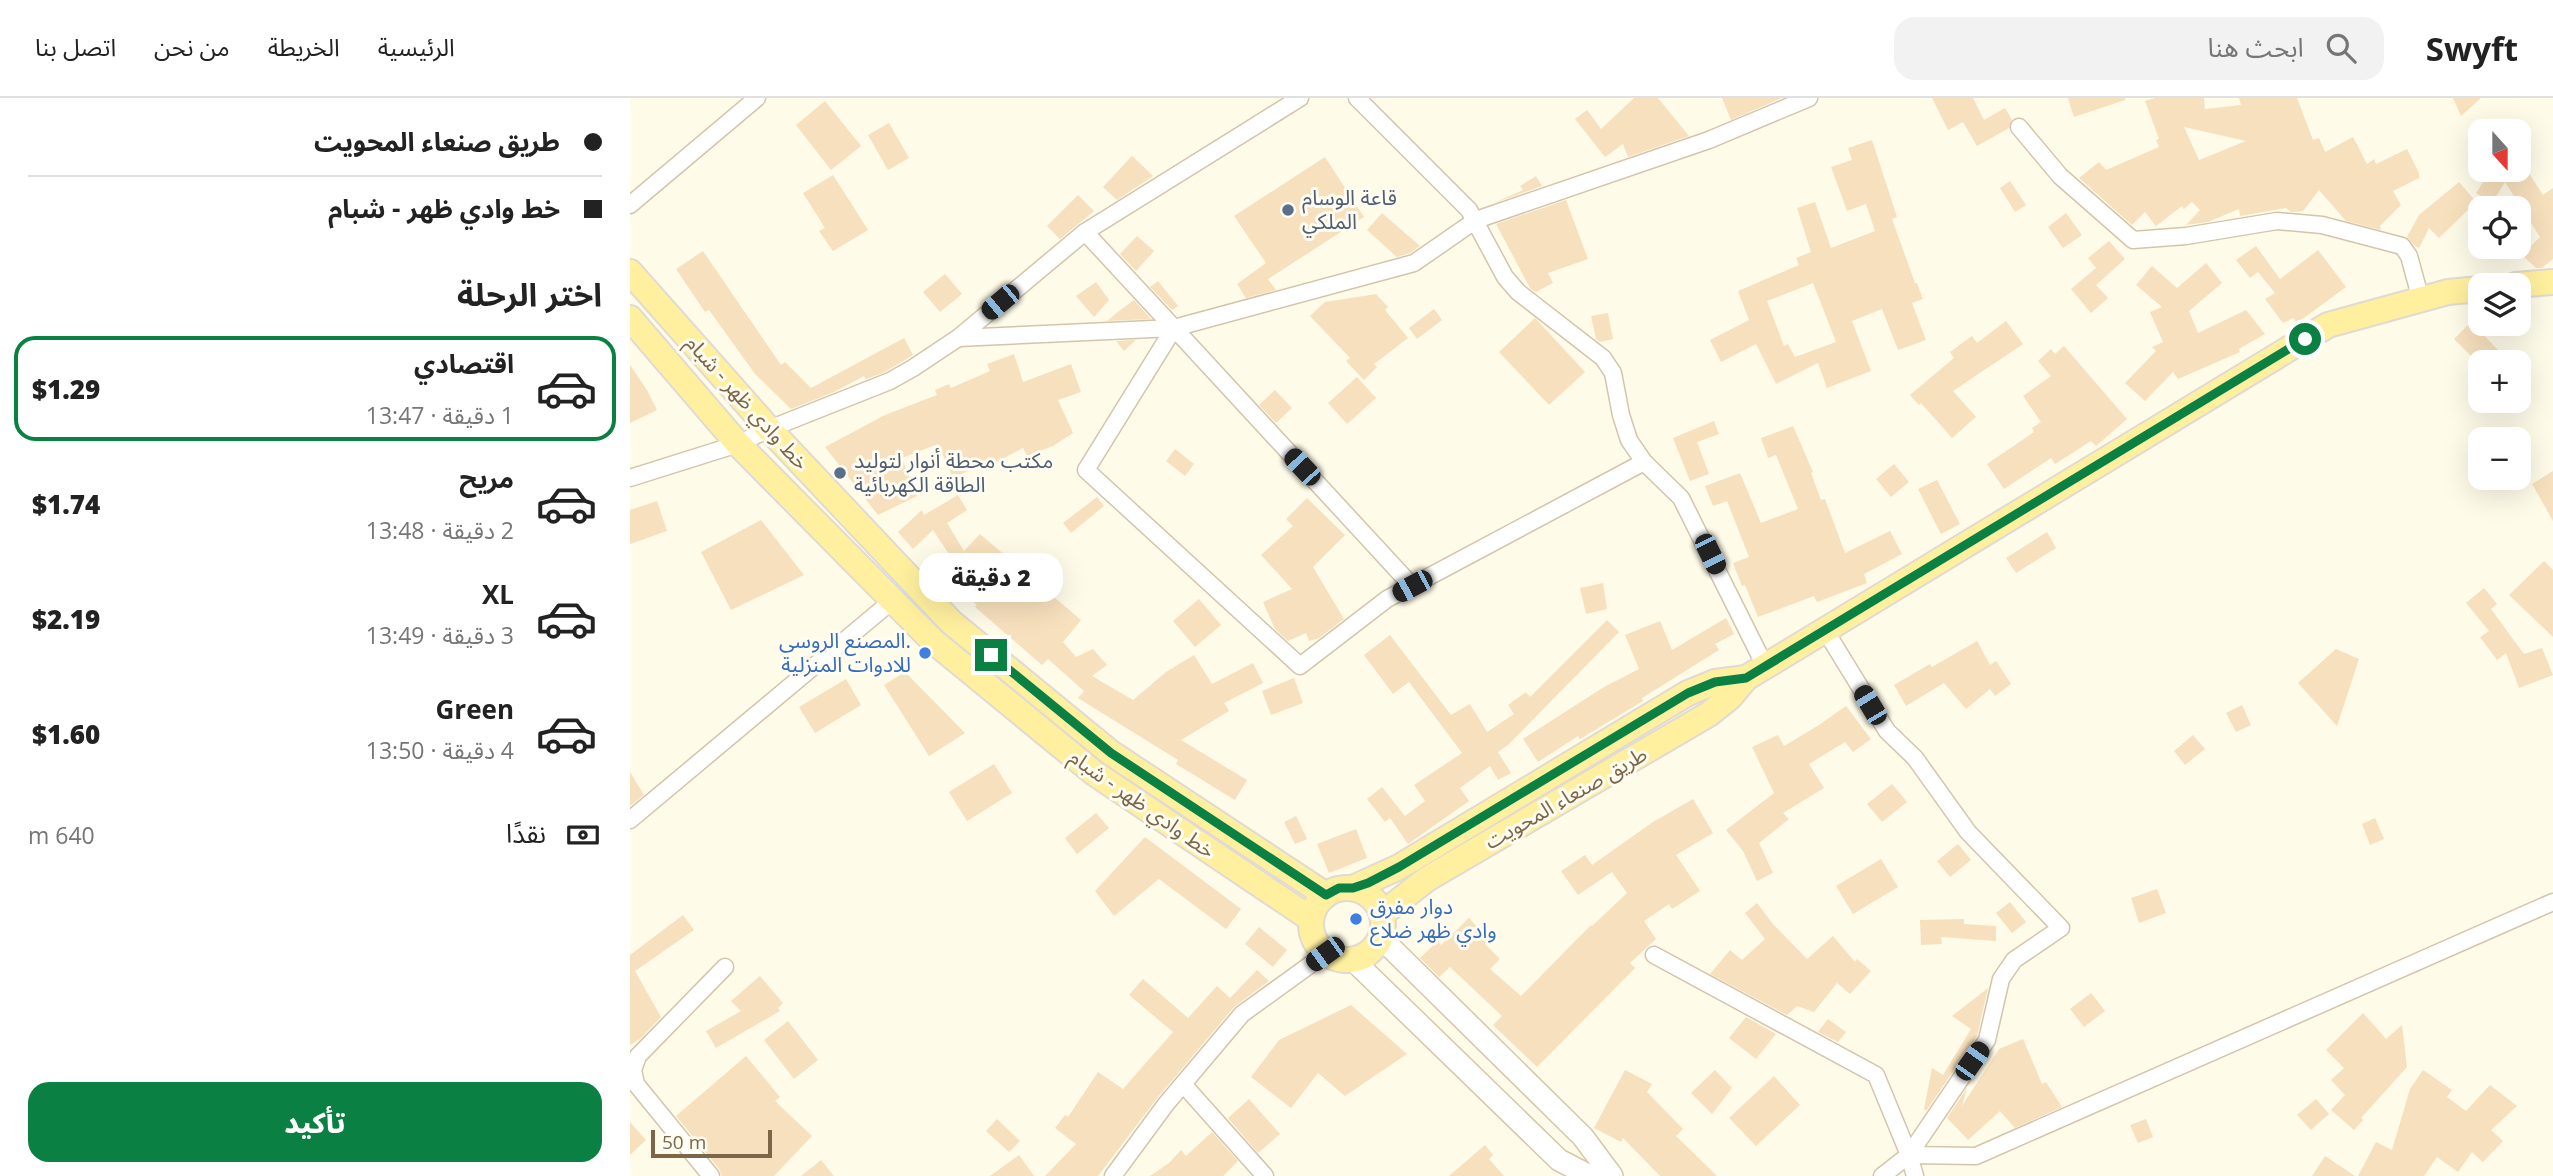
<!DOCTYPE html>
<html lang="ar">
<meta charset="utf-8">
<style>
body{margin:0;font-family:"Open Sans","Noto Sans Arabic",sans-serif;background:#f2f2f2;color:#222;direction:rtl;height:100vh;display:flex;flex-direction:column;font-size:26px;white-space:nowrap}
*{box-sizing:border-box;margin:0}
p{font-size:23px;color:#767676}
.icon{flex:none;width:38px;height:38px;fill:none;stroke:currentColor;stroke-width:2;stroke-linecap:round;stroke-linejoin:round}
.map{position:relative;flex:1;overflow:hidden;direction:ltr}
.sheet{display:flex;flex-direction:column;background:#fff;width:630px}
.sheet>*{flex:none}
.hud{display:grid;align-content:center;height:154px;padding:0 28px;background:#fff}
.needle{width:46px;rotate:159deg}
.tools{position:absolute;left:1838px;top:21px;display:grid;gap:14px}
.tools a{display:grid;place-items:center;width:63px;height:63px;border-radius:14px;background:#fff;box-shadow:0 7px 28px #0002;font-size:35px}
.scale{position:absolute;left:21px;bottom:18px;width:121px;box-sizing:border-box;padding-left:7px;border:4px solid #7d6648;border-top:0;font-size:19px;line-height:24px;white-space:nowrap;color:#7d6648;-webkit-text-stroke:5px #fffcf1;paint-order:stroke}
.end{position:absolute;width:32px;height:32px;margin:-16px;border:9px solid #0b8043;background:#fff;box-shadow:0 0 0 4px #fff}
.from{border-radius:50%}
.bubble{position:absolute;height:49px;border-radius:21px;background:#fff;box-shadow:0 7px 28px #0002;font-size:23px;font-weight:800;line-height:49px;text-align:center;direction:rtl}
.car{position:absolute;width:21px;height:42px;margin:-21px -10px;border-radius:9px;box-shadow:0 0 5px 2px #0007;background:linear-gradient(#222 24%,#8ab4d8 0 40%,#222 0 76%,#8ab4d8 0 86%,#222 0)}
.hud b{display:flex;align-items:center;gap:24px;height:66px;font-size:26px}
.hud b+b{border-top:2px solid #e0e0e0}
.hud i{width:18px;height:18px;background:#222}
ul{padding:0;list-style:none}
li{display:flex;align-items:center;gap:21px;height:105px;margin:0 14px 10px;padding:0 14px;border:4px solid transparent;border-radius:21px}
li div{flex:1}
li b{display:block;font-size:26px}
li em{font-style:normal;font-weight:800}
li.active{border-color:#0b8043}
li>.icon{width:63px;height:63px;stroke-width:1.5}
h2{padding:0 28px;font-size:32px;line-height:84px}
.pay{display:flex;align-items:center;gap:18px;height:77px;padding:0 28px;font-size:26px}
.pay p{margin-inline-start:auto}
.action{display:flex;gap:14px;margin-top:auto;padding:14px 28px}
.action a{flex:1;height:80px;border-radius:21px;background:#0b8043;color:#fff;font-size:28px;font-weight:800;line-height:80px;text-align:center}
header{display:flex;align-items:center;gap:42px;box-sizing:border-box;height:98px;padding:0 35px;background:#fff;border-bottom:2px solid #e0e0e0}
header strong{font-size:33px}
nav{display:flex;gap:38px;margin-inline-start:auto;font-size:24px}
.search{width:490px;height:63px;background:#f2f2f2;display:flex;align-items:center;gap:18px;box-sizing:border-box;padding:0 24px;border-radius:21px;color:#767676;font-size:26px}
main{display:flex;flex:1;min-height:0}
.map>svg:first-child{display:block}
</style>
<header>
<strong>Swyft</strong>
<div class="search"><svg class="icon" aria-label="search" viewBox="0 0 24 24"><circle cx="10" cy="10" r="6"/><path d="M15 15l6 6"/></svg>ابحث هنا</div>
<nav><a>الرئيسية</a><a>الخريطة</a><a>من نحن</a><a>اتصل بنا</a></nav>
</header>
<main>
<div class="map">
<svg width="1923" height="1078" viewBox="0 0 1923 1078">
<rect width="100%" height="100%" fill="#fefbe9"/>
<g fill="#f7e0bd" fill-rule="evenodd">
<path d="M1004,0H1028L1059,38L998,59L993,46L975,59L945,21L957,12L971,31Z"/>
<path d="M1092,0H1152L1101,22Z"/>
<path d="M1302,0H1343L1354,22L1375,10L1382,22L1379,30L1347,48L1333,24L1318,32Z"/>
<path d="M1438,0H1495V2L1444,19Z"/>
<path d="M1525,0H1574L1575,11L1611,7L1609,0H1667L1683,42L1689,40L1695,54L1723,39L1737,66L1744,61L1746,66L1777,51L1789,75V80L1763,93L1771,107L1750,128L1751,132L1716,123L1689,92L1673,113L1661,114L1656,110L1610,118L1609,111L1578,124L1556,127L1570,112L1562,104L1554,111L1552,108L1526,128L1515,114L1502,127L1449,80L1469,64L1476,72L1529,49L1526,42L1529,41L1515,3ZM1554,29L1616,43L1569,62Z"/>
<path d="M1823,0H1851L1831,18Z"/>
<path d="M195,3L231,48L201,72L166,27Z"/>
<path d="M259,25L279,60L258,72L238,37Z"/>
<path d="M1242,42L1267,119L1262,121L1285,185H1287L1293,201L1282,205L1296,242L1268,252L1252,211L1222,223L1241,273L1197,290L1188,265L1146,286L1126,246L1091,264L1080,242L1119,222L1108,193L1169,167L1166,160L1181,154L1167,110L1185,104L1201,150L1245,133L1236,106L1217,113L1201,69L1222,62L1218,50ZM1183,185L1206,244L1165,259L1158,246L1154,248L1137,203Z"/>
<path d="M502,58L523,78L487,102L473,89Z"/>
<path d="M695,59L734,119L638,181L646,192L616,200L607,186L636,165L604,118Z"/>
<path d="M1861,72H1897L1913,97L1923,90V161L1912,170H1906L1892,157L1910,139L1875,84L1862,105L1846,95Z"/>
<path d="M203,77L238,132L203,153L189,133L195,130L173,95Z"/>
<path d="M906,78L912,88L864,105L893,92L890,88Z"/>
<path d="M1380,83L1396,107L1385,114L1370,90Z"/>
<path d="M1829,84L1846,104L1809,140L1799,130L1789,150L1785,148L1777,139L1789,117Z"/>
<path d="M448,97L464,113L430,141L417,128Z"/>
<path d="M936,102L958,161L918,175L923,185L906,194L900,190L866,126Z"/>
<path d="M752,115L790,148L780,155L767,159L737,132Z"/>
<path d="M1436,115L1452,137L1433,150L1418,129Z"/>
<path d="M507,138L524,153L506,173L490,156Z"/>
<path d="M1479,143L1495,161L1466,187L1478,200L1461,215L1441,191L1466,170L1458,160Z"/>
<path d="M1626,148L1650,181L1688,152L1716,189L1667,225L1663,220L1653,225L1635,201L1645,195L1628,174L1620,180L1606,162Z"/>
<path d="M73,153L151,267L155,264L181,290L274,240L283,257L253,275L236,281L234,278L204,294L161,311L125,276L79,212L75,214L46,171Z"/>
<path d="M1576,165L1592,185L1559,213L1568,235L1616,212L1635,236L1609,251L1610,254L1548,281L1543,274L1515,303L1495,285L1526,253L1522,249L1533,244L1520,214L1532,209L1506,187L1522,168L1547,190Z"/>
<path d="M315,176L332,196L310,214L293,194Z"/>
<path d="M528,183L548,208L542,212L520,189Z"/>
<path d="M466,184L479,202L464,219L446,198Z"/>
<path d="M746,196L758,209L755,212L778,240L744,266L747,269L734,282L716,263L720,260L680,218L695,204Z"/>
<path d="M504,202L521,221L477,223L489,213Z"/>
<path d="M804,211L812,222L787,241L779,230Z"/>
<path d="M978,215L983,241L970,244L966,241L961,218Z"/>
<path d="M905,220L955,274L919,307L869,254Z"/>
<path d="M1376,223L1393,246L1323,293L1346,319L1322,340L1291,305L1289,307L1280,297L1324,260L1320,254L1342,238L1347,245Z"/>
<path d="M1841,224L1870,254L1859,264H1847L1824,241Z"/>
<path d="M506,242L494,253L486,243Z"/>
<path d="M1434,248L1497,321L1466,348L1461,343L1425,366L1421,360L1374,391L1357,366L1404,334L1402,330L1411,324L1393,298L1421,278L1408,263L1421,251L1425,256Z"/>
<path d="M384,256L393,284L441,266L451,294L428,302L443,335L423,348L397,358L393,350L355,370L353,366L323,380L308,346L272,360L287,398L248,417L195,349L255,317L307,297L305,292L319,286L321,290L360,273L357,266Z"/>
<path d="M0,267L17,292L27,312L0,325Z"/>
<path d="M727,279L746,300L717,326L698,305Z"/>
<path d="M645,292L662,310L646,325L629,307Z"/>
<path d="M1084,323L1089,336L1067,344L1079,376L1060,383L1043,340Z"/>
<path d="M1163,328L1183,374L1181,375L1191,402L1195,401L1215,455L1260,433L1272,456L1234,476L1237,485L1187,504L1184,498L1128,519L1115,487L1112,488L1103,465L1119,459L1097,403L1083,408L1075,388L1110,375L1131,425L1168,411L1146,357L1138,360L1131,340Z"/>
<path d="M545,351L564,366L555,378L536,363Z"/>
<path d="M1264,366L1279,384L1261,399L1246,381Z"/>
<path d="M1923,373V423L1902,386Z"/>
<path d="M1307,382L1330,426L1311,436L1288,391Z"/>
<path d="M328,397L337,412L317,425L334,453L350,436L451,522L433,544L446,559L463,551L477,567L462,578L503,602L536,574L564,557L582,586L623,565L633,585L594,605L599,613L551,642L617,682L605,702L546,666L548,662L448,600L454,593L418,561L412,567L345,509L347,507L315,481L326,467L303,432L283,451L268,434L292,412L294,417Z"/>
<path d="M467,399L474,408L441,435L433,425Z"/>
<path d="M677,400L715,437L683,469L714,521L689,540L679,543L676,535L658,543L645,531L633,504L662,491L631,457L663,428L656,421Z"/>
<path d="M27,403L37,433L0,446V412Z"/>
<path d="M131,422L174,477L101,512L71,454Z"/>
<path d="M1417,434L1426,450L1386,475L1376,460Z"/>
<path d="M1914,463L1923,472V539L1879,497Z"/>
<path d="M973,485L977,511L956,516L950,490Z"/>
<path d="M1854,490L1867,506L1861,511L1894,556L1912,550L1923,577L1889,590L1876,555L1867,562L1850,539L1859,533L1836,505Z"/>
<path d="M569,501L591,527L565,549L543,523Z"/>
<path d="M1096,520L1104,536L1085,546L1089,552L1012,600L1013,603L950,641L948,638L908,664L893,641L974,589L1009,571L995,537L1030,523L1042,552Z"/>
<path d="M977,522L989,534L879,646L868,654L881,675L868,682L860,668L830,690L839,703L778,746L760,720L755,724L737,701L752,689L775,718L795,703L784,687L832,655L779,584L763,596L734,557L760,537L821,617L840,606L857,634L884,616L878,607L896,594L900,599Z"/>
<path d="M1347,543L1360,567L1366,563L1381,586L1365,598L1360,591L1336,611L1314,585L1276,608L1264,587L1300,566L1302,569Z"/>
<path d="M1706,551L1729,561L1707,628L1668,585Z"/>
<path d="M275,574L335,635L299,658L254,587Z"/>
<path d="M664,580L673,605L641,617L632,593Z"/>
<path d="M216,581L231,607L185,635L169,609Z"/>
<path d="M1612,607L1621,627L1606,634L1596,615Z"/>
<path d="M1216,608L1241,641L1223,654L1215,644L1179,666L1194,690L1153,715L1159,721L1129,745L1143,775L1127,783L1113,753L1096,732L1144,695L1122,649L1148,637L1154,648L1189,627Z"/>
<path d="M1563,637L1575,651L1555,667L1544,653Z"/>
<path d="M364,666L382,695L337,723L319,694Z"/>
<path d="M0,674L14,697L0,708Z"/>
<path d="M1262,686L1277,704L1252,724L1237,706Z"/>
<path d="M1063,701L1083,735L1046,757L1070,793L1042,811L1039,806L1014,823L1026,841L1000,865L1005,870L907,969L863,927L872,918L820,869L809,879L790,860L808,843L811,847L839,820L859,842L855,846L870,861L860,871L891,898L961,827L962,828L997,795L982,774L948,797L931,773L955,757L962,767L1023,724Z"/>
<path d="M466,715L479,730L447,756L435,740Z"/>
<path d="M666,718L677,741L665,746L654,724Z"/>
<path d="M1745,720L1754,741L1740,747L1732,726Z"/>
<path d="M726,731L737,760L699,775L687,746Z"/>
<path d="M515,739L611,811L596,831L529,781L484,818L465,793Z"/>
<path d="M1328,746L1341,762L1320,779L1307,763Z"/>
<path d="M1251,761L1268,789L1223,816L1206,788Z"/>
<path d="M1527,791L1536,815L1509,825L1501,800Z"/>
<path d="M1380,804L1396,824L1382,835L1366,815Z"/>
<path d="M1127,805L1143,826L1177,861L1203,838L1225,864L1227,861L1241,873L1220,896L1207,885L1184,914L1167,908L1157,917L1080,876L1100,852L1112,862L1135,841L1115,815Z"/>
<path d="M53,817L64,832L5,873L31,919L10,941L0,947V857Z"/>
<path d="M1334,821V826L1366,828V843L1311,839L1312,846L1291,847L1290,822Z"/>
<path d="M629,829L657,852L643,869L615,846Z"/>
<path d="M627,872L639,883L604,909L528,999L468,1078H415L446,1046L425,1030L435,1017L438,1019L468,974L493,991L543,934L499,897L513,881L558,920L587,888L600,900Z"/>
<path d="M130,878L153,905L148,910L150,913L86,950L76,933L111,913L101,903Z"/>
<path d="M1358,890L1347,938L1296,1013L1294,1011L1302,970L1313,977L1341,931L1322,918Z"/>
<path d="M1461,895L1475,913L1454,929L1440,911Z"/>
<path d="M721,907L777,956L715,998L688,975L661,1010L621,979L649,942Z"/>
<path d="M1733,915L1756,941L1772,927L1777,969L1731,1020L1733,1022L1724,1032L1701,1012L1715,997L1701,982L1714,970L1696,952Z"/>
<path d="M1116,919L1146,936L1126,961L1099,940Z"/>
<path d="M1198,921L1216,934L1208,944L1188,934Z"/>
<path d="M158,923L188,962L164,981L134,942Z"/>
<path d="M1393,941L1412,986L1416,984L1432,1009L1385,1030L1370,1013L1338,1042L1317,1020L1337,990L1332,1008L1369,951Z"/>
<path d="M116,958L150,999L145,1003L182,1038L144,1078H92L89,1071L46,1018Z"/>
<path d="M995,972L1022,986L1017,994L1053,1031L1046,1038L1087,1078H1030L993,1040L991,1044L964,1030Z"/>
<path d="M1085,972L1102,990L1082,1016L1061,995Z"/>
<path d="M1793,972L1822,992L1817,999L1836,1013L1860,987L1887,1008L1861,1032L1873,1043L1853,1064L1842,1054L1828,1074L1807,1059L1794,1078H1728L1746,1044L1762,1052L1780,991Z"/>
<path d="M1144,978L1170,1007L1126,1048L1099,1020Z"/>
<path d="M619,1001L650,1036L628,1055L598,1020Z"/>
<path d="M1686,1001L1699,1016L1681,1032L1667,1017Z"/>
<path d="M367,1021L390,1043L379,1054L356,1033Z"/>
<path d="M1516,1021L1523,1039L1508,1045L1500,1027Z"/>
<path d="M0,1024L16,1042L0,1057Z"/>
<path d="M582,1034L608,1063L593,1078H520L539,1065L551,1052L556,1058Z"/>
<path d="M855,1047L863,1057L859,1061L874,1078H819Z"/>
<path d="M389,1057L404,1078H360Z"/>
<path d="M1695,1058L1725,1078H1682Z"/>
<path d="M191,1062L204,1078H171Z"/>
</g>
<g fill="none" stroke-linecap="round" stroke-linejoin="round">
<g stroke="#d3c5ac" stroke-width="19">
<g id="street">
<path d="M727,0L839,112L875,179L888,194L973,260L983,275L991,317L999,342L1014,364L1051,400L1135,568"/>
<path d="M1389,29L1430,78L1503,142L1556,138L1647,123L1692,127L1772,148L1779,158L1791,202"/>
<path d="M0,107L127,0"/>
<path d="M455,134L544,230L784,165L846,122L1079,42L1179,0"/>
<path d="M544,230L456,372L670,568L757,501L1014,364"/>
<path d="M544,230L782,488"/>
<path d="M328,240L544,230"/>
<path d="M0,380L108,346L139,331L260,283L283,270L328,240L455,134L670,0"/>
<path d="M1195,532L1257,633L1285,660L1338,734L1431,830L1384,862L1371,881L1357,942L1279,1057L1252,1078"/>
<path d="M0,722L263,502"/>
<path d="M1024,857L1246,977L1279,1057L1285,1078"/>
<path d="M553,986L635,1078"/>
<path d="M1279,1057L1346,1058L1923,804"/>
<path d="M81,1078L6,986L3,972L8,958L95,869"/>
<path d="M483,1078L536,1006L612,916L695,856"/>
</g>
</g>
<g stroke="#d7c7a9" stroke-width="24">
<g id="secondary">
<path d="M751,840L953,1039L982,1078"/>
<path d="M723,862L929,1062L960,1078"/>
</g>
</g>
<g stroke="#e0dad3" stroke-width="28">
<g id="primary">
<path d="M0,174L139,331L321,524L481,655L696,797"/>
<path d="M1886,187L1923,184"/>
<path d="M0,220L108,346L303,543L464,675L681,821"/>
<circle cx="717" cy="826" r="36"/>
<path d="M723,790L769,769L1058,595L1085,584L1116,580"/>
<path d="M752,816L797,781L1079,616L1100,599L1116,580L1698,227L1818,194L1850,191"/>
</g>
</g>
<use href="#street" stroke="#fff" stroke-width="16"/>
<use href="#secondary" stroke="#fff" stroke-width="21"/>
<use href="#primary" stroke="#fff09f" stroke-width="24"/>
</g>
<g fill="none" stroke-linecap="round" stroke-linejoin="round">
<path stroke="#0b8043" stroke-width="9" d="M361,557L481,655L696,797L709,790H723L738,785L769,769L1058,595L1085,584L1116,580L1675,241"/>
</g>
<g fill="#5c6f8a" stroke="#fffcf1" stroke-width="2.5">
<circle cx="658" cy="112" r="7"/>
<circle cx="210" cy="375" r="7"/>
</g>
<g fill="#3f7fe0" stroke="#fffcf1" stroke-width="2.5">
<circle cx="295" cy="555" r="7"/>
<circle cx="726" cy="821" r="7"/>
</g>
<g text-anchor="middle" stroke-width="6" stroke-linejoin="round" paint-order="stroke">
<g font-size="21" fill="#4e5e75" stroke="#fffcf1" text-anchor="start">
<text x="672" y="107">قاعة الوسام<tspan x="672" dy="24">الملكي</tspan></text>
<text x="224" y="370">مكتب محطة أنوار لتوليد<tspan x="224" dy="24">الطاقة الكهربائية</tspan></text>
</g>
<g font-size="21" fill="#7d6648" stroke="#fffcf1">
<text transform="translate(117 305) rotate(48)" y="7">خط وادي ظهر - شبام</text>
<text transform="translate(936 700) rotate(-30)" y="7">طريق صنعاء المحويت</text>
<text transform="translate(512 706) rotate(35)" y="7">خط وادي ظهر - شبام</text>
</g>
<g font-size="21" fill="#366cbe" stroke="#fffcf1" text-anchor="end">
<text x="281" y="550">المصنع الروسي.<tspan x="281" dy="24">للادوات المنزلية</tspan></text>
<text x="740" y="816" text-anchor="start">دوار مفرق<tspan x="740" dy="24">وادي ظهر ضلاع</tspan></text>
</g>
</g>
</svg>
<div class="tools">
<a><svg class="needle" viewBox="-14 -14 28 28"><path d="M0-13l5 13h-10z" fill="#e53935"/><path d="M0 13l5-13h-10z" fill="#767676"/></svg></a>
<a><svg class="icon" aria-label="locate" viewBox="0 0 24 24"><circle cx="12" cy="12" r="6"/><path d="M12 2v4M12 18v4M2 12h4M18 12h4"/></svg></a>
<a><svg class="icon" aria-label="layers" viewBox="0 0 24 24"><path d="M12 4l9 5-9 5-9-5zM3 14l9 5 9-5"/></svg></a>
<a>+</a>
<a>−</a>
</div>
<div class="scale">50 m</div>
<i class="end from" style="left:1675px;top:241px"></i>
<i class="end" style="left:361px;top:557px"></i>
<div class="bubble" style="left:289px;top:455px;width:144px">2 دقيقة</div>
<i class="car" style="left:370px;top:204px;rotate:230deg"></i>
<i class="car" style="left:672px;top:369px;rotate:317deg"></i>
<i class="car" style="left:1080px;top:456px;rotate:154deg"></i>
<i class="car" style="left:782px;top:488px;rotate:242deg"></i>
<i class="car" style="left:1240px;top:607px;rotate:329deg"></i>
<i class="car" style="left:695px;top:856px;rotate:234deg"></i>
<i class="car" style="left:1342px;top:963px;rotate:35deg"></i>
</div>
<section class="sheet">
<div class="hud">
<b><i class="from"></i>طريق صنعاء المحويت</b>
<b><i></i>خط وادي ظهر - شبام</b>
</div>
<h2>اختر الرحلة</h2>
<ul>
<li class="active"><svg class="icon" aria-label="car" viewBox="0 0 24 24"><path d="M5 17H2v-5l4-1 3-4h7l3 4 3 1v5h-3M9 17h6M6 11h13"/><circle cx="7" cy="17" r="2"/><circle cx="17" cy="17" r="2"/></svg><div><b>اقتصادي</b><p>1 دقيقة · 13:47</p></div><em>$1.29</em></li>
<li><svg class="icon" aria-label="car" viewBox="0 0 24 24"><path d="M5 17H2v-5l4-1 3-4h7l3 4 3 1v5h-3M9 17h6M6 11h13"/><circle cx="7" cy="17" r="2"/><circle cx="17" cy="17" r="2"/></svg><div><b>مريح</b><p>2 دقيقة · 13:48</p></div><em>$1.74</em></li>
<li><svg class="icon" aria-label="car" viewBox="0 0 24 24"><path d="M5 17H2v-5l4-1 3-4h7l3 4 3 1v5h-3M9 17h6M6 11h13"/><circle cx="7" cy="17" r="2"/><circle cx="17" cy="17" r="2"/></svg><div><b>XL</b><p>3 دقيقة · 13:49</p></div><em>$2.19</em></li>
<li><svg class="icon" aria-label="car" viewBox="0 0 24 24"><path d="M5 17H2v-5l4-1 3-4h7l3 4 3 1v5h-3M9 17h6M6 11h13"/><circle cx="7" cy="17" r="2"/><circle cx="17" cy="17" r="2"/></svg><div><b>Green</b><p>4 دقيقة · 13:50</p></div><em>$1.60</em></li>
</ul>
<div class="pay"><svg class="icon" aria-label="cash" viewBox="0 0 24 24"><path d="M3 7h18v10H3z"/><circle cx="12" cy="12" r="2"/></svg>نقدًا<p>640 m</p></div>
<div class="action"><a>تأكيد</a></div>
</section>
</main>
